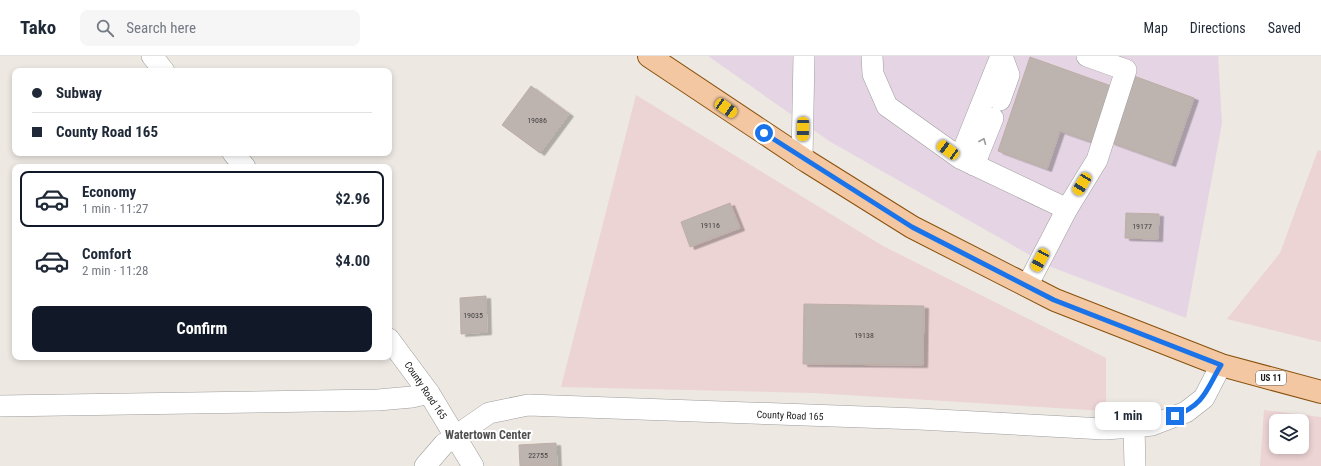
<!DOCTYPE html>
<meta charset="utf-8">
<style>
body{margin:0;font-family:"Roboto Condensed",sans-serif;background:#f6f6f7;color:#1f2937;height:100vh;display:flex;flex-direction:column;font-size:15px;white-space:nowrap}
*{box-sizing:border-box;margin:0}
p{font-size:13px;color:#747a83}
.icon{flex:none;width:22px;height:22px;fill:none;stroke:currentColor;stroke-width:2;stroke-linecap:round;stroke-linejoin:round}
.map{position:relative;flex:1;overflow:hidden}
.drawer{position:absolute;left:12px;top:108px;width:380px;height:196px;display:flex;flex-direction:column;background:#fff;border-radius:8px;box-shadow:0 2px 6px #0003}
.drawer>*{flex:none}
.guide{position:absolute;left:12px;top:12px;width:380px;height:88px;border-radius:8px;box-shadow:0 2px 6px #0003;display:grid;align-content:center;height:88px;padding:0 20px;background:#fff}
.controls{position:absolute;left:1269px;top:358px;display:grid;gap:8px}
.controls a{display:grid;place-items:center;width:40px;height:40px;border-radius:8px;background:#fff;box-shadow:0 2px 6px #0003;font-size:20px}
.end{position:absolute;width:18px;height:18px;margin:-9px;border:5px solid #1a73e8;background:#fff;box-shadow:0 0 0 2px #fff}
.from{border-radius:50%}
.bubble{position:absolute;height:28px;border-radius:8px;background:#fff;box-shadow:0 2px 6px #0003;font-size:13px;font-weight:700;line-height:28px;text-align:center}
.car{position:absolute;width:12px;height:24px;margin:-12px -6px;border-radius:5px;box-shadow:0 0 3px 1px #0007;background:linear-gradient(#f5c518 24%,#345 0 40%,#f5c518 0 76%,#345 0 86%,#f5c518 0)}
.guide b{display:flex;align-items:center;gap:14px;height:38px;font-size:15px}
.guide b+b{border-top:1px solid #e0e1e3}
.guide i{width:10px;height:10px;background:#1f2937}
ul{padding:7px 0 0;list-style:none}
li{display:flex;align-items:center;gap:12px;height:56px;margin:0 8px 6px;padding:0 12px;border:2px solid transparent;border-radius:8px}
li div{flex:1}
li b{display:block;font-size:15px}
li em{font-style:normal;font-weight:700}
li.selected{border-color:#111827}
li>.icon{width:36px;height:36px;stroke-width:1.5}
.action{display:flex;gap:8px;margin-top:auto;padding:8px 20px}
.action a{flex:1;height:46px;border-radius:8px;background:#111827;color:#fff;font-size:16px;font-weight:700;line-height:46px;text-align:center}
header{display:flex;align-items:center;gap:24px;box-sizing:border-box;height:56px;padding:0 20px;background:#fff;border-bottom:1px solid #e0e1e3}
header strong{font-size:19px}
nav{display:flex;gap:22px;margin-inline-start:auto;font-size:14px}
.search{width:280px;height:36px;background:#f6f6f7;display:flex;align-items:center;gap:10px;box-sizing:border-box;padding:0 14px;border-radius:8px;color:#747a83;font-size:15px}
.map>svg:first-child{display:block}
</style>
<header>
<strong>Tako</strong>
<div class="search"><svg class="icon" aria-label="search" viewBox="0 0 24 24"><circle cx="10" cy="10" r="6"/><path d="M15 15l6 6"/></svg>Search here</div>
<nav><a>Map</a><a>Directions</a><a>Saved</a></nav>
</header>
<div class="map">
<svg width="1321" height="410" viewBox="0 0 1321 410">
<defs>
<filter id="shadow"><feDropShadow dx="4.5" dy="2.5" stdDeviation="0" flood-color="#0004"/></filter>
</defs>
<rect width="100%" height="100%" fill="#ede8e2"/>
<g fill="#ecd3d4" fill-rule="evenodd">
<path d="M636,39L883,190L1106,302V355L814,337L561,331Z"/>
<path d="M1318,94L1321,95V286L1227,263L1280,197Z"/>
<path d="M1264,354L1321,361V410H1260ZM1276,365H1302V391H1276Z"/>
</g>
<path fill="#e5d5e4" d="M708,0H1218L1222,67L1186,262L1051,211L829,85Z"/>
<g fill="#bdb3af" stroke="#bdaea6" filter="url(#shadow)">
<path d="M1030,1L1114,31L1095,87L1060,75L1047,113L998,95Z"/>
<path d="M1134,20L1194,42L1171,108L1110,86Z"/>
<path d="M531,30L569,58L540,97L502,69Z"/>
<path d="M730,147L740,172L690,191L681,166Z"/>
<path d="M1126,157L1159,158L1158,183L1125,182Z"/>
<path d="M486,240L487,276L461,278L460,242Z"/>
<path d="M804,248L924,250L923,309L803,308Z"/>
<path d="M556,387L557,410H520L519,389Z"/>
</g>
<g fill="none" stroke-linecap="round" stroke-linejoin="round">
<g stroke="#9d9d9d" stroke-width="22">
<g id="minor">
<path d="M152,0L164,15"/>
<path d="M872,0L873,18L887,50L960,102"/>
<path d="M1001,0L960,102L1067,153"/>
<path d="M1000,44L1009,19L1002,0"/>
<path d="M233,97L245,111"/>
<path d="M802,103L804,0"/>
<path d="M974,109L993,62"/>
<path d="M1027,230L1067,153L1097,104L1126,14L1087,0"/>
<path d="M389,283L429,337L473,410"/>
<path d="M0,350L378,344L412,341L429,337"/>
<path d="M1134,371L1135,410"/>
<path d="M425,410L444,388L489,357L528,349L919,363L1104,373L1134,371L1152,369L1186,356L1204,342L1221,309"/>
</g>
</g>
<g stroke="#88510c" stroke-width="24">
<path id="major" d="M649,0L808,106L912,171L1055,244L1221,309L1321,336"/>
</g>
<use href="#minor" stroke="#fff" stroke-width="21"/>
<use href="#major" stroke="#f3c7a1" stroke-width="22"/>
</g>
<defs><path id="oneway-chevron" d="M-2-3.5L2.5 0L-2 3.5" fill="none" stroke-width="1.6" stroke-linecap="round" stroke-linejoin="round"/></defs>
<use stroke="#999" href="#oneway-chevron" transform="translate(983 85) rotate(-68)"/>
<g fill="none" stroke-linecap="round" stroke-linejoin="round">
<path stroke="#1a73e8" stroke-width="5" d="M764,77L912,171L1054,244L1221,309C1206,334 1205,348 1175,360"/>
</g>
<g text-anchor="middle" stroke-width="4" stroke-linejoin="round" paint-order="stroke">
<g font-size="8" fill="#444241">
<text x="537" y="67">19086</text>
<text x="710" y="172">19116</text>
<text x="1142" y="173">19177</text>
<text x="473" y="262">19035</text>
<text x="864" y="282">19138</text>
<text x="538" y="402">22755</text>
</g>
<rect fill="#fff" stroke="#606060" stroke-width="1" x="1256" y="315" width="30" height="14" rx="3"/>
<g font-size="9" font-weight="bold" fill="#1c1c1c">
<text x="1271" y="325">US 11</text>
</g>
<g font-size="10" fill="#1c1c1c" stroke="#fff">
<text transform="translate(426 334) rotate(56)" y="4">County Road 165</text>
<text transform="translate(790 359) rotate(2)" y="4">County Road 165</text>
</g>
<g font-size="12" font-weight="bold" fill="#4f4f4f" stroke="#fff">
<text x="488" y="383">Watertown Center</text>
</g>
</g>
</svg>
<div class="controls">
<a><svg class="icon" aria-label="layers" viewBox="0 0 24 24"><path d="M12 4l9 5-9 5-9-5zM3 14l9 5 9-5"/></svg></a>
</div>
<i class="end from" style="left:764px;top:77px"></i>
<i class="end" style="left:1175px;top:360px"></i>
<div class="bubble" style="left:1095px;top:346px;width:66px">1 min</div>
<i class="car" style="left:726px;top:52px;rotate:124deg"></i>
<i class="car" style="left:803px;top:73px;rotate:181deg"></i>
<i class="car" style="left:948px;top:94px;rotate:306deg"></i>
<i class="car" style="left:1082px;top:128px;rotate:211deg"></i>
<i class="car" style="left:1040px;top:204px;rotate:208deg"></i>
<div class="guide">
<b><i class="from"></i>Subway</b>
<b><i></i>County Road 165</b>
</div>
<section class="drawer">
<ul>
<li class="selected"><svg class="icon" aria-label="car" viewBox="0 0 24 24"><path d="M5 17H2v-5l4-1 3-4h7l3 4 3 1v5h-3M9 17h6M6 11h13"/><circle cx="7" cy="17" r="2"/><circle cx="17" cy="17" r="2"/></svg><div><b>Economy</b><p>1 min · 11:27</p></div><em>$2.96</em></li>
<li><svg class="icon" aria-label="car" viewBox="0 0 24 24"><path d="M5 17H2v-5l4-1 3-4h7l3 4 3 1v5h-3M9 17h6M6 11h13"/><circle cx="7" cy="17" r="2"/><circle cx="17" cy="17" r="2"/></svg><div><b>Comfort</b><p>2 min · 11:28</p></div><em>$4.00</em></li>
</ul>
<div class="action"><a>Confirm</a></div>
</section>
</div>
